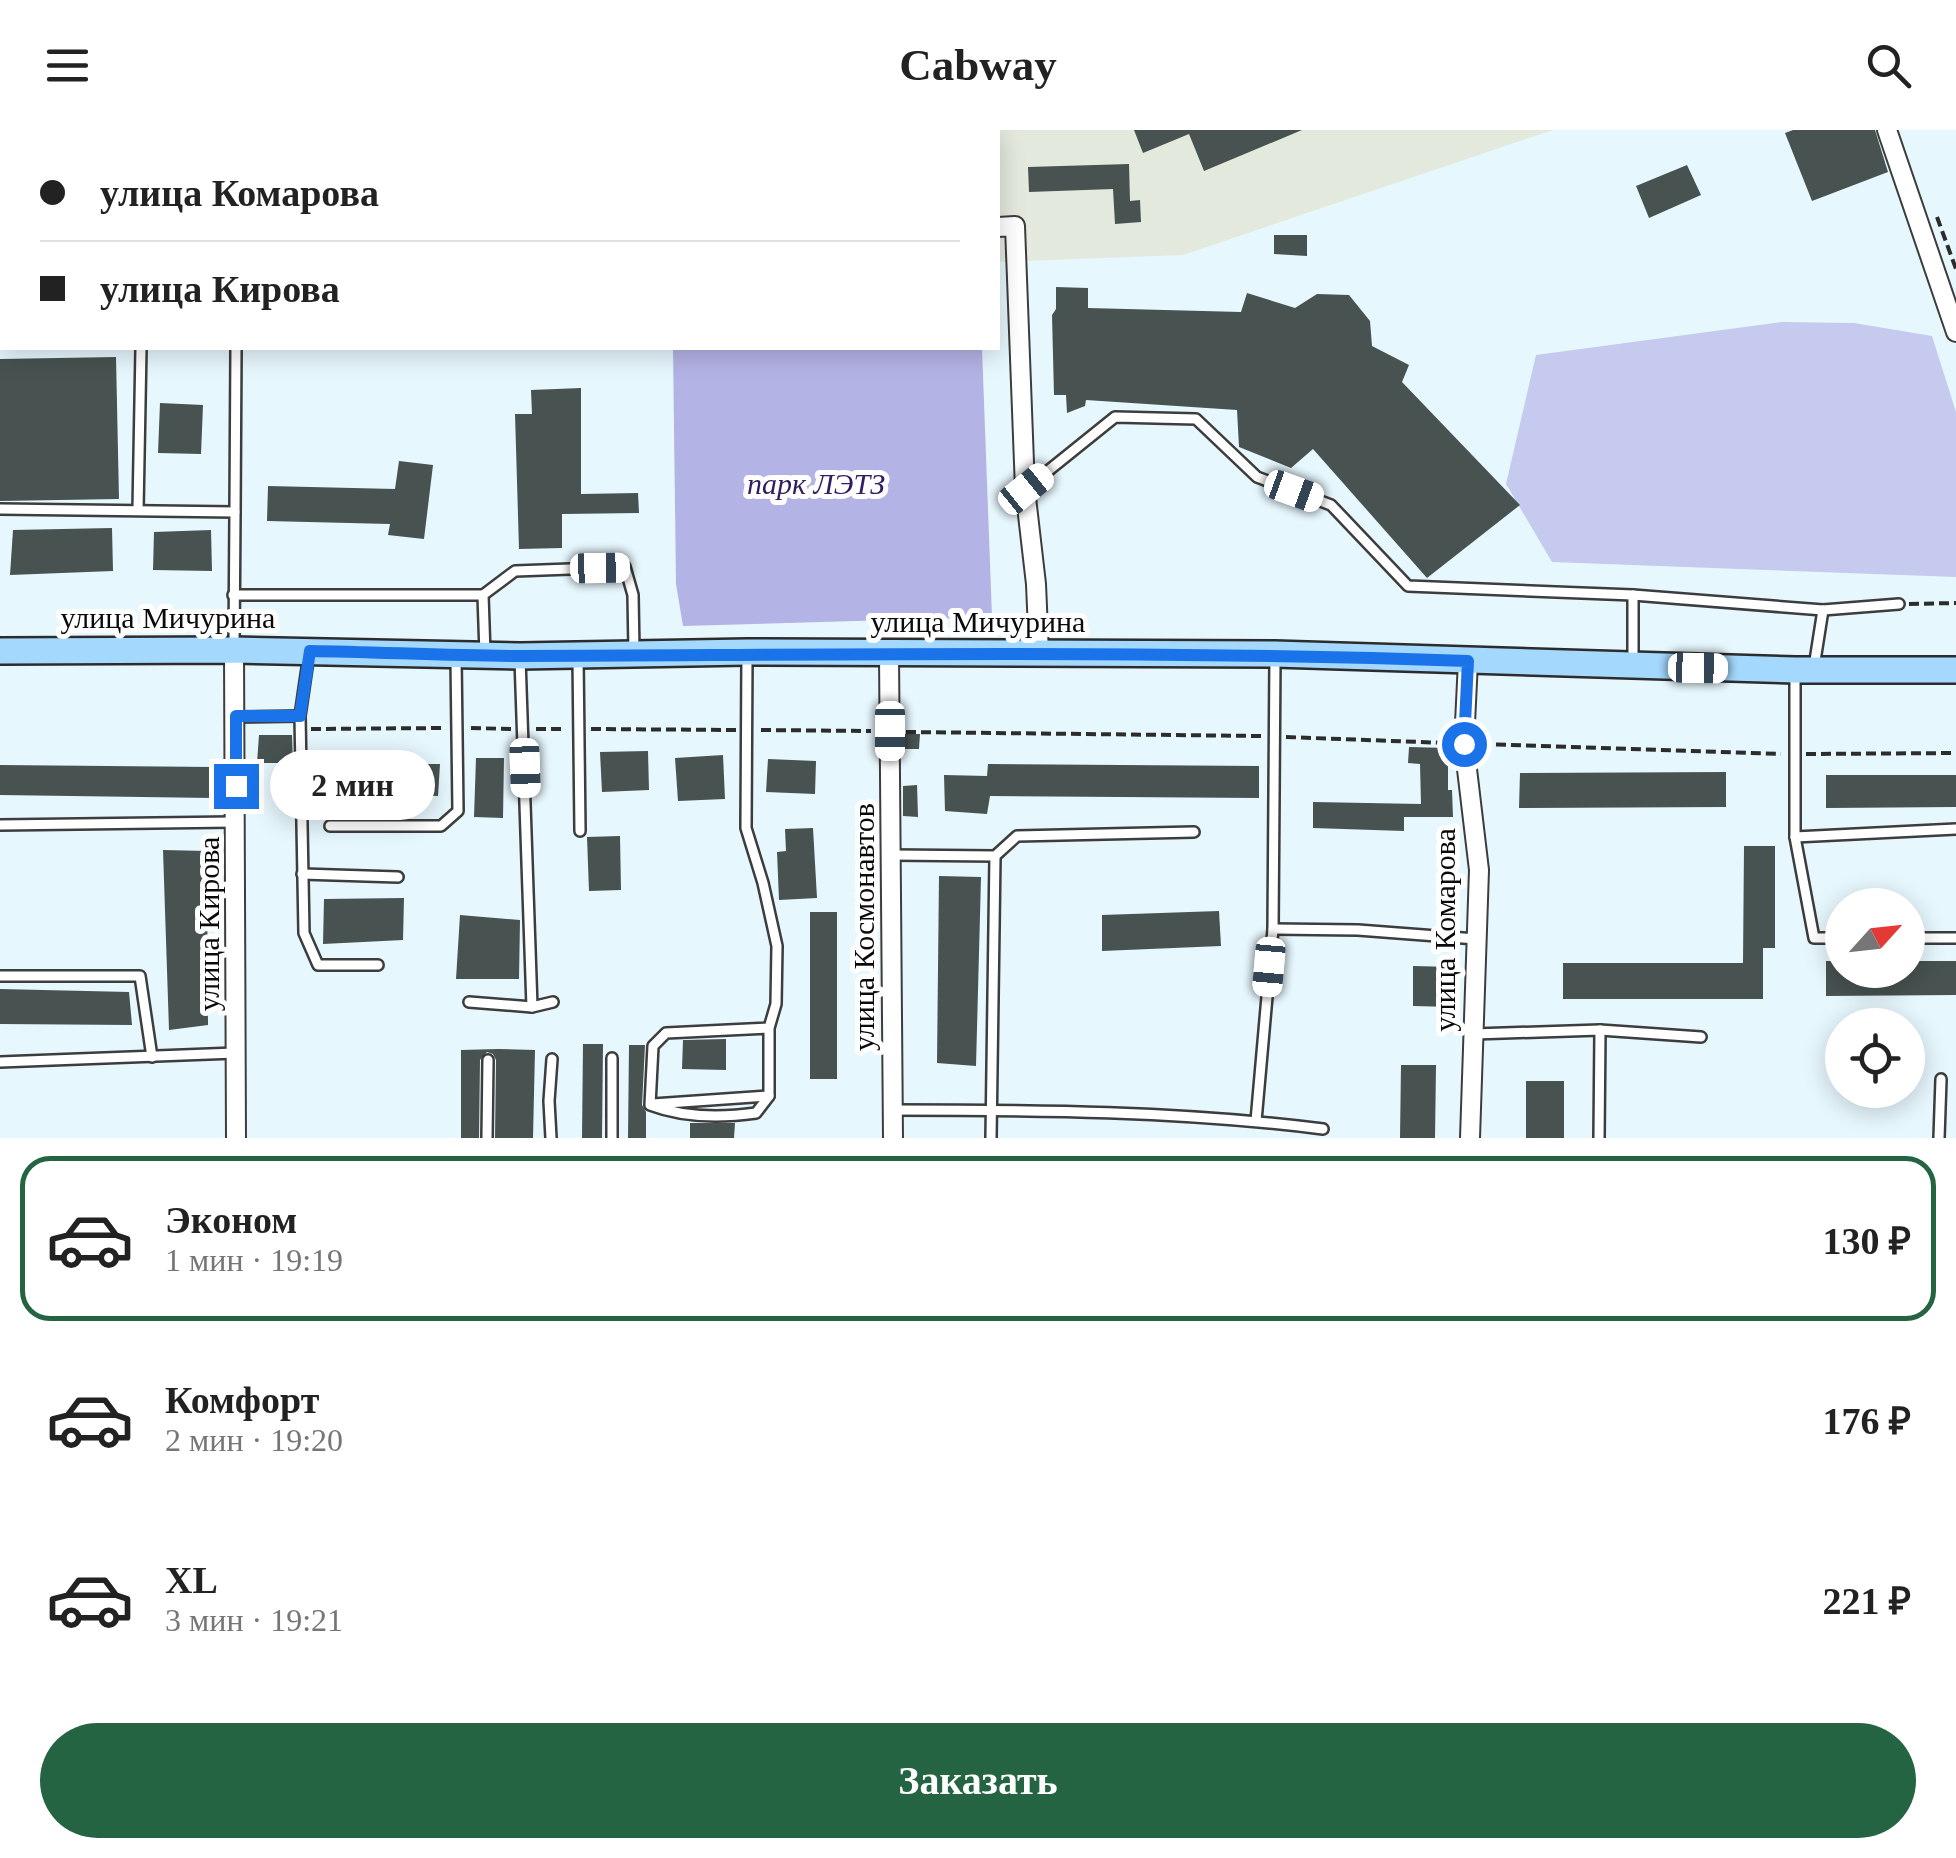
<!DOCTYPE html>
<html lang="ru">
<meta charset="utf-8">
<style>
body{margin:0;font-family:"Times New Roman",serif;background:#f2f2f2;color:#222;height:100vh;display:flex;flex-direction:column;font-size:38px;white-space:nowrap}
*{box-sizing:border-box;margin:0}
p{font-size:32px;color:#767676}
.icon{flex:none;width:55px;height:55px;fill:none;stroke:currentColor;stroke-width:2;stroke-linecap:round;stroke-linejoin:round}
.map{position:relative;height:1008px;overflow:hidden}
.details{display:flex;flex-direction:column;background:#fff;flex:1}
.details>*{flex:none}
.top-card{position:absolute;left:0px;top:0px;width:1000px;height:220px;box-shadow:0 5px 25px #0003;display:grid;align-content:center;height:220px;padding:0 40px;background:#fff}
.needle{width:65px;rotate:63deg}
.tools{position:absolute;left:1825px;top:758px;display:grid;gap:20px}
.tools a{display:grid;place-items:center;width:100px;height:100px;border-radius:50%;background:#fff;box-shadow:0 5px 25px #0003;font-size:50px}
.end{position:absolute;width:45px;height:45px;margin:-22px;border:12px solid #1a73e8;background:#fff;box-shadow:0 0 0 5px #fff}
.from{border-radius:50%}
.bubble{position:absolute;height:70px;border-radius:35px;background:#fff;box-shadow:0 5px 25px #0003;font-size:32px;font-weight:600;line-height:70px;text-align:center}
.car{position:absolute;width:30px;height:60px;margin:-30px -15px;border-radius:12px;box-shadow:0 0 8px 2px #0007;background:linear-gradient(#fff 24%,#345 0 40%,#fff 0 76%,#345 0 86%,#fff 0)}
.top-card b{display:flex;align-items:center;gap:35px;height:95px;font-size:38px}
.top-card b+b{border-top:2px solid #e0e0e0}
.top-card i{width:25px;height:25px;background:#222}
ul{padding:18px 0 0;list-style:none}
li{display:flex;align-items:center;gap:30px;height:165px;margin:0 20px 15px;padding:0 20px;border:5px solid transparent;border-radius:30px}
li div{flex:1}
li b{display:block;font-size:38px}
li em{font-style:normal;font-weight:600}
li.on{border-color:#246443}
li>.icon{width:90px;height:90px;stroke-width:1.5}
.action{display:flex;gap:20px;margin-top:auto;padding:20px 40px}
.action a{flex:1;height:115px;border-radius:60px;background:#246443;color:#fff;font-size:40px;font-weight:600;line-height:115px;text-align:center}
header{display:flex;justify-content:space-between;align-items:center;height:130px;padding:0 40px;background:#fff;font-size:45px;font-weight:600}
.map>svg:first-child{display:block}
</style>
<header><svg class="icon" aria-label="menu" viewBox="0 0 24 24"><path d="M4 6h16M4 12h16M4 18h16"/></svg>Cabway<svg class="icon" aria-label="search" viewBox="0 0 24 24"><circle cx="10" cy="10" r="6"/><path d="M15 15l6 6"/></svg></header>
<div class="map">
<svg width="1956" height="1008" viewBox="0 0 1956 1008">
<rect width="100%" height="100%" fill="#e7f7fe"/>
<path fill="#e4e9de" d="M425,0H1553L1183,125L998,132V2Z"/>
<path fill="#b4b3e6" d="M673,218H982L992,487L683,496L676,454Z"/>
<path fill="#c5caee" d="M1782,192L1854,193L1932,206L1956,282V447L1552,432L1506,354L1536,225Z"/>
<g fill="#475251">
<path d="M1134,0H1302L1204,41L1189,4L1143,23Z"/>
<path d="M1793,0H1875L1888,42L1812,71L1785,3Z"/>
<path d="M1129,34L1130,71L1140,70L1141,92L1115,94L1113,59L1029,62L1028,37Z"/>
<path d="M1687,35L1701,65L1649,88L1636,56Z"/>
<path d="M1274,105H1307V126L1274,124Z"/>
<path d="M1056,157L1088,158V178L1241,182L1247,163L1295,178L1317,164L1349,165L1370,191L1372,216L1409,235L1402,252L1520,375L1427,448L1313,319L1291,338L1239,317L1237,280L1086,270L1085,276L1067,283L1066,265H1054L1052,185L1056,179Z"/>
<path d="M116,227L119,369L0,371V229Z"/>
<path d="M581,258V364L638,363L639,383L562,384V418L519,419L515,284H532L531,260Z"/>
<path d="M160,273L203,275L201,324L158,323Z"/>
<path d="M399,331L433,335L424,409L388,405L390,394L267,391L268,356L395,359Z"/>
<path d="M112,398L113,441L10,445L13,400Z"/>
<path d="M211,400L212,441L153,440L154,402Z"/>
<path d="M902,604H920L919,619H902Z"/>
<path d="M259,605H292L293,633H257Z"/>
<path d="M1409,617L1448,618V660H1452L1453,687H1404V701L1313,698V672L1421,674L1420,634L1408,633Z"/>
<path d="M648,621L649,660L602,662L600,622Z"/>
<path d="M723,625L725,669L678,671L675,628Z"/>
<path d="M476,628H504L503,688L474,687Z"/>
<path d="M768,629L816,631L815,664L766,662Z"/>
<path d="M360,634H440L438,666L357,664Z"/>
<path d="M988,634L1259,636V668L990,666L987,684L945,681L944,645L987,646Z"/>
<path d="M0,635L213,637V668L0,665Z"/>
<path d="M1726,642V677L1519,678L1520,643Z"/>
<path d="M1826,645H1956V677L1826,678Z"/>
<path d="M917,655L918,687L903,686V656Z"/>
<path d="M813,698L817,768L779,770L777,722L786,721L785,699Z"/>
<path d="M620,706L621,760L589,761L587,707Z"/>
<path d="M1744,716H1775V818H1763V869H1563V833H1743Z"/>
<path d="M163,720L207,721L208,895L169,900Z"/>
<path d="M939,746L981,747L976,936L937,933Z"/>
<path d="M404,768L403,810L323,814L324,769Z"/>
<path d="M1219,781L1221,816L1102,821V785Z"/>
<rect x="810" y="782" width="27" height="167"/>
<path d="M460,785L520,790L519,849H456Z"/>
<path d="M1826,831H1842V840H1908V831H1956V865L1826,866Z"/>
<path d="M1413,836L1454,837L1453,877L1413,876Z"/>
<path d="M0,859L129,862L132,895L0,894Z"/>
<path d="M726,909V940L682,939L683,910Z"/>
<path d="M583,914H603L602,1008H582Z"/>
<path d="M629,915H645L642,975L646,982V1008H628Z"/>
<path d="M498,919L535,920L533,1008H495L496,930L493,924L487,922L480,930L479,1008H461V920Z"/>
<path d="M1401,935H1436L1435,1008H1400Z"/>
<rect x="1526" y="951" width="38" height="57"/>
<path d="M690,993H735L734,1008H690Z"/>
</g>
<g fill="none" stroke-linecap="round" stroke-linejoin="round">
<g stroke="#3d3d3d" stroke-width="14">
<g id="lane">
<path d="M0,205H2"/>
<path d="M1028,357L1115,287L1196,289L1257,347L1331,375L1408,456L1633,465L1823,480L1899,474"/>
<path d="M0,379L235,382L234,517"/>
<path d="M138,380L141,218"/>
<path d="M235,382L236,218"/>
<path d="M233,465H483"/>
<path d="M309,524L300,586L304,803L318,835H378"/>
<path d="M485,524L483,465L515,441L625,437L633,465L634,521"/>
<path d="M747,525L746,698L763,753L777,816L776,874L769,898L666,903L653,916L650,975C684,988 720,988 756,983L769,966V898"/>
<path d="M578,527L580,701"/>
<path d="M520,529L532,877"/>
<path d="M1633,533V465"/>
<path d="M1814,537L1823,480"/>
<path d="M1795,543V707L1814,808H1842"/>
<path d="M236,587L300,586"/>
<path d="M0,695L233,692"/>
<path d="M330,696H441L458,681L456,528"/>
<path d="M1795,707L1956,699"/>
<path d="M891,725L995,726L1017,706L1194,702"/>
<path d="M302,744L398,747"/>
<path d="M1273,799L1358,800L1476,809"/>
<path d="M1908,808H1956"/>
<path d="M0,846H140L152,927"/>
<path d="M469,872L532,877L553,872"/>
<path d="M1474,904L1600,900L1701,907"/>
<path d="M0,932L235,923"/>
<path d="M653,974L769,966"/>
<path d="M893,980C1036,980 1181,981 1323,999"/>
<path d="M1256,991L1273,799L1275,527"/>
<path d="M487,1008L488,930"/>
<path d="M551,1008L549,971L552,929"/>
<path d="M612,1008V928"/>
<path d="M991,1008L995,726"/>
<path d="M1599,1008L1600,900"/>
<path d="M1939,1008L1941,949"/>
</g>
</g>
<g stroke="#3d3d3d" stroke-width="22">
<g id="street">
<path d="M225,0V2"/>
<path d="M338,0V2"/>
<path d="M1887,0L1956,202"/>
<path d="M998,97L1015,96L1025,359L1036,454L1039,524"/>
<path d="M0,113H2"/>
<path d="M234,520L236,1008"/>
<path d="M889,525L893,1008"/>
<path d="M1468,531L1464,614L1479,740L1470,1008"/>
</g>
</g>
<g stroke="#2c2c2c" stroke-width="30">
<path id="secondary" d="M0,521L234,520L520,526L747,522L1275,524L1795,540H1956"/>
</g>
<g stroke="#2c2c2c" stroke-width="4" stroke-dasharray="10 5" stroke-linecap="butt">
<path d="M1937,87L1956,139"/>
<path d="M1909,474L1956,473"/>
<path d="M471,598L511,599"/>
<path d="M311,599L446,598"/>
<path d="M536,599H566"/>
<path d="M591,599L736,600"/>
<path d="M761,600L871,601"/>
<path d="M906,602L1261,606"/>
<path d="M1286,607L1446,613"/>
<path d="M1481,614L1781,624"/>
<path d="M1806,624L1956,623"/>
</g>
<use href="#lane" stroke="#fff" stroke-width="9"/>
<use href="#street" stroke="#fff" stroke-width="18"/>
<use href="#secondary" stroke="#a4d8fd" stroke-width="25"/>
</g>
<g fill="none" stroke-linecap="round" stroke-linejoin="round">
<path stroke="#1a73e8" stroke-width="12" d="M236,656V586H300L310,521C380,522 451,526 522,526C837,525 1153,520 1468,531L1464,614"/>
</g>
<g text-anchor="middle" stroke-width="10" stroke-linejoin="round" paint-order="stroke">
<g font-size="30" font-style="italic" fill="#321d5e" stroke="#fff">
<text x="816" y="364">парк ЛЭТЗ</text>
</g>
<g font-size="30" fill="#0a0a0a" stroke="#fff">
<text x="168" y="498">улица Мичурина</text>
<text x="978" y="502">улица Мичурина</text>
<text transform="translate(209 794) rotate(-90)" y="10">улица Кирова</text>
<text transform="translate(864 797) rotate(-90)" y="10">улица Космонавтов</text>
<text transform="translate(1445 800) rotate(-90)" y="10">улица Комарова</text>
</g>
</g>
</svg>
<div class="tools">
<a><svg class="needle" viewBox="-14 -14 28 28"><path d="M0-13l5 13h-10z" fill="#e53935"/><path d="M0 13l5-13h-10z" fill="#767676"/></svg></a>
<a><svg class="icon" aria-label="locate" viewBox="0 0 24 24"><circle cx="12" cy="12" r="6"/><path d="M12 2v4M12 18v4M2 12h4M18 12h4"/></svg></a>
</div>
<i class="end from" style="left:1464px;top:614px"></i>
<i class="end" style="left:236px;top:656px"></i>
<div class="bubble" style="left:270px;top:620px;width:165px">2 мин</div>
<i class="car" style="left:1026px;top:359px;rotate:51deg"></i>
<i class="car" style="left:1294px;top:361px;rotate:110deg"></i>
<i class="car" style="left:600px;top:438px;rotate:89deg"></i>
<i class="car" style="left:1698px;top:538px;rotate:91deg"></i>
<i class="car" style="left:890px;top:601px;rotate:180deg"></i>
<i class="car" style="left:525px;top:638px;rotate:178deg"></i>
<i class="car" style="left:1269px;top:837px;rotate:185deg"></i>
<div class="top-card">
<b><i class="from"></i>улица Комарова</b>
<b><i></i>улица Кирова</b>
</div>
</div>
<section class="details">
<ul>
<li class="on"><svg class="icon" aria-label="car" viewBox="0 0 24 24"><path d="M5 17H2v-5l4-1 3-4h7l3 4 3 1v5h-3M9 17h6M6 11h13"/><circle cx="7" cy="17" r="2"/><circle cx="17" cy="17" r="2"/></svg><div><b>Эконом</b><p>1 мин · 19:19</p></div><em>130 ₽</em></li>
<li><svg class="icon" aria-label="car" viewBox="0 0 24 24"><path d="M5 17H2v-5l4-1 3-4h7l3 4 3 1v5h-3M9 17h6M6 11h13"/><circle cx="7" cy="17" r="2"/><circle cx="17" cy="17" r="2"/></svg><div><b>Комфорт</b><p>2 мин · 19:20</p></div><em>176 ₽</em></li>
<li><svg class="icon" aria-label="car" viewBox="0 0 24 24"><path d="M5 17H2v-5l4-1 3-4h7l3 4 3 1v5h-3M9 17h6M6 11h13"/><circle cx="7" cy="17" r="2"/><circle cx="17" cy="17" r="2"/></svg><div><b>XL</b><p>3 мин · 19:21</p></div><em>221 ₽</em></li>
</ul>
<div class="action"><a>Заказать</a></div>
</section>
